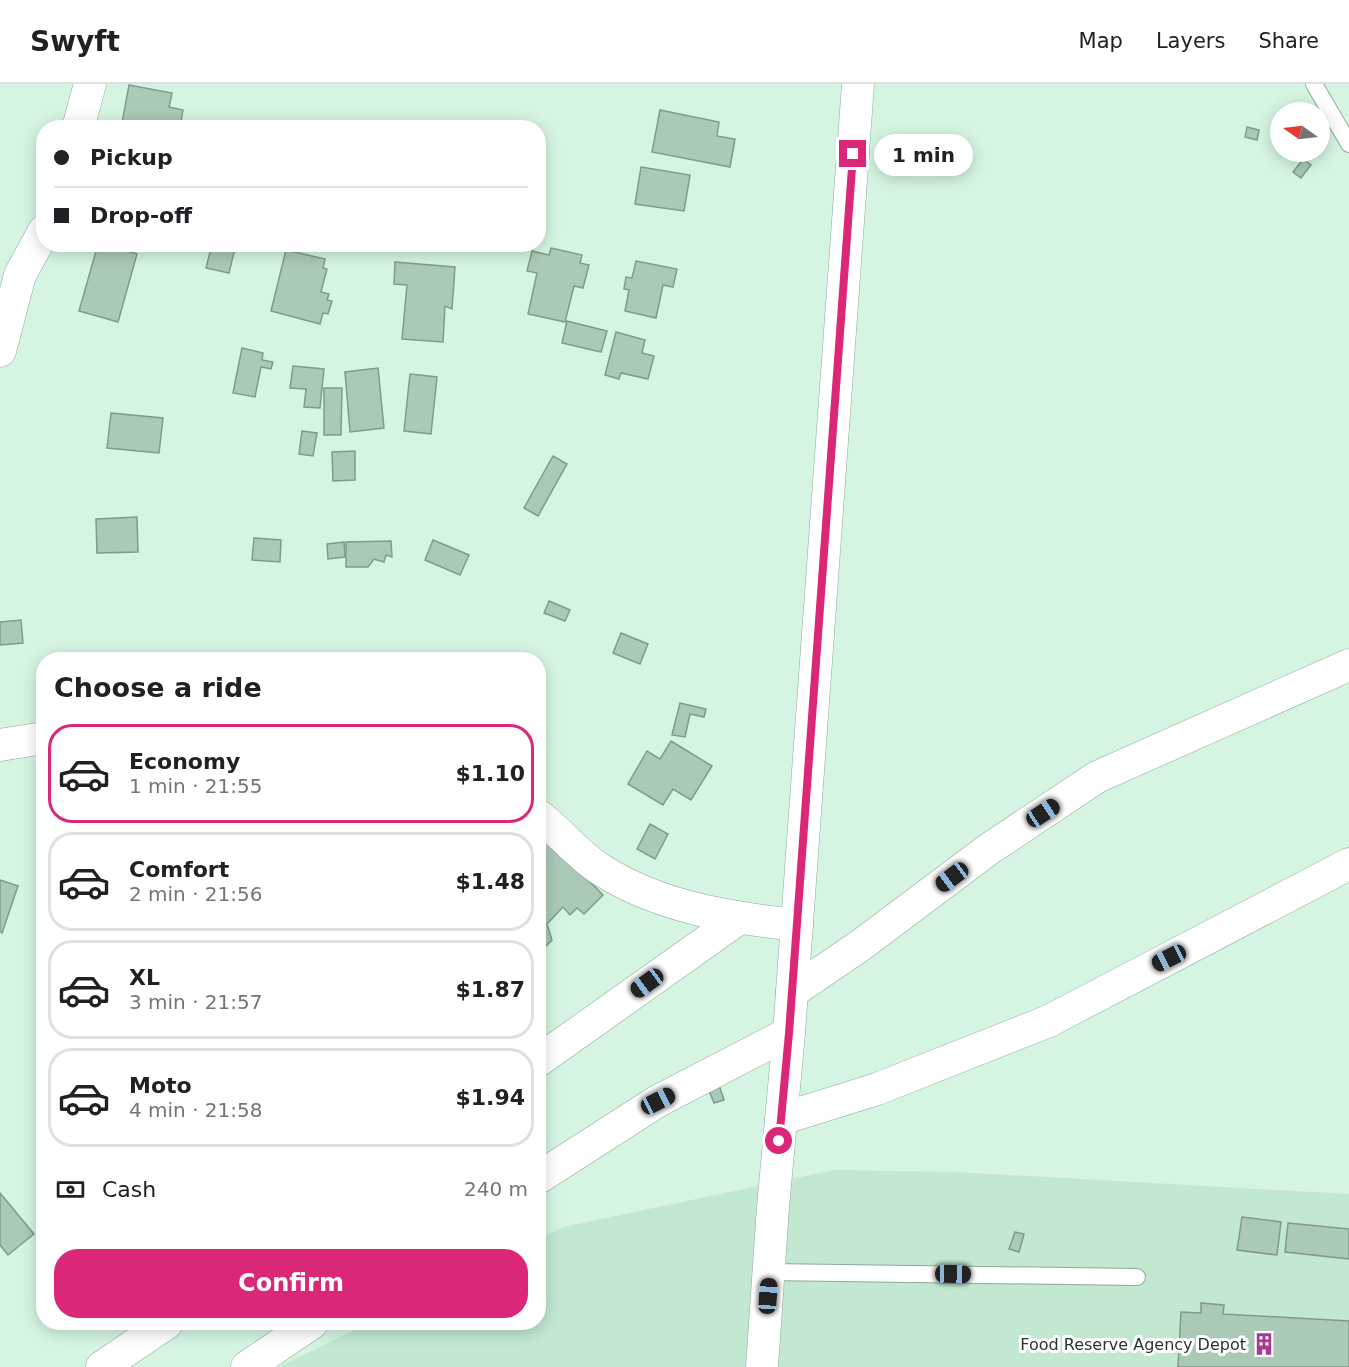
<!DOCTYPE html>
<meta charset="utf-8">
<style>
body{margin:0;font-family:"DejaVu Sans",sans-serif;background:#f2f2f2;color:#202124;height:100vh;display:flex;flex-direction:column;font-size:22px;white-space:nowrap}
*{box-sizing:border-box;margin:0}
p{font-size:20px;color:#757577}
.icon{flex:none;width:33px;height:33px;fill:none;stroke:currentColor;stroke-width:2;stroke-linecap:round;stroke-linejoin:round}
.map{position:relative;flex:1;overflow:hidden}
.sheet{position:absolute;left:36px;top:568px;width:510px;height:678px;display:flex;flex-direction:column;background:#fff;border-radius:24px;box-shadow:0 3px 15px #0003}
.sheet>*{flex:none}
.top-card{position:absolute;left:36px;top:36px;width:510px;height:132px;border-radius:24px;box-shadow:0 3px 15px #0003;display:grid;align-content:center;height:132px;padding:0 18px;background:#fff}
.needle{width:39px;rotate:284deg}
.controls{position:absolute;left:1270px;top:18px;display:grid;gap:12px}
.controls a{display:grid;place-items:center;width:60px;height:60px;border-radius:50%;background:#fff;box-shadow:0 3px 15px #0003;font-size:30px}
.end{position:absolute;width:27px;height:27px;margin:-14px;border:8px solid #db2777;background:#fff;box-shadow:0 0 0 3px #fff}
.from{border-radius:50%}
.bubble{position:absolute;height:42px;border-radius:21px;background:#fff;box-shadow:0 3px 15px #0003;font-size:20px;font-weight:700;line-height:42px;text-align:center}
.car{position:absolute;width:18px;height:36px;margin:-18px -9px;border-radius:8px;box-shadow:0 0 4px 2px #0007;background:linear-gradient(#222 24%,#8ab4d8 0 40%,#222 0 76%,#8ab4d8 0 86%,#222 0)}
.top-card b{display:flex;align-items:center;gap:21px;height:57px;font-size:22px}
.top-card b+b{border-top:2px solid #e0e0e0}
.top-card i{width:15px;height:15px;background:#202124}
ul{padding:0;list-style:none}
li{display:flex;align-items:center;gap:18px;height:99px;margin:0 12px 9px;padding:0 6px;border:3px solid #e0e0e0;border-radius:24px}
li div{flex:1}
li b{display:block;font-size:22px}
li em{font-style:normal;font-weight:700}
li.active{border-color:#db2777}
li>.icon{width:54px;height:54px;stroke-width:1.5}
h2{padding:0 18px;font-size:27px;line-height:72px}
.pay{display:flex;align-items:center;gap:15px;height:66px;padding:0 18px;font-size:22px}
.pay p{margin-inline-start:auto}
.primary-button{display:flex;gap:12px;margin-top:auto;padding:12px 18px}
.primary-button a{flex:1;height:69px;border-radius:24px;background:#db2777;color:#fff;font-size:24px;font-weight:700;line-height:69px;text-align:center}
header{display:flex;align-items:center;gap:36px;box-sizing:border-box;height:84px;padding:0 30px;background:#fff;border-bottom:2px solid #e0e0e0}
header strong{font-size:28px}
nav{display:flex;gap:33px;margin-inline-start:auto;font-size:21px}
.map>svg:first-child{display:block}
</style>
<header>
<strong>Swyft</strong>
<nav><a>Map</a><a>Layers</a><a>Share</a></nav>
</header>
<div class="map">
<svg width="1349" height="1283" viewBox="0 0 1349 1283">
<rect width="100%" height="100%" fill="#d5f5e2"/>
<path fill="#c2e8d1" d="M834,1086L956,1088L1349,1110V1283H279L368,1239H538L539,1155L563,1143Z"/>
<g fill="#aac9b6" stroke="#7f9c8b" stroke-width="1.5">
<path d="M129,1L172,9L169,23L183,26L180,44H121Z"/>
<path d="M660,26L719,38L717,52L735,55L730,83L652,68Z"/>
<path d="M1247,43L1259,46L1257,56L1245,53Z"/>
<path d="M1303,75L1311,81L1301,94L1293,88Z"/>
<path d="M641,83L690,91L684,127L635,120Z"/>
<path d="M98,160H104L137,170L118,238L79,227Z"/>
<path d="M212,160H236L229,189L206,184Z"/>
<path d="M551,164L582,171L580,179L589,181L583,204L574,202L565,238L528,230L537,189L527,187L532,167L549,171Z"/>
<path d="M286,166L325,175L323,184L327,185L321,208L329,210L327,216L332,217L328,230L323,229L320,240L271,227Z"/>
<path d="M636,177L677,185L673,203L663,201L656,234L625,227L629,206L624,205L626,193L632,194Z"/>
<path d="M395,178L455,183L452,225L445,222L443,258L402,255L407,201L394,200Z"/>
<path d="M567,237L607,247L601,268L562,259Z"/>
<path d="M616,248L645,256L642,269L654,272L648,295L621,289L619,295L605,291Z"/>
<path d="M242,264L263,269L262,276L273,278L271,285L261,283L255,313L233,309Z"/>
<path d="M293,282L324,285L320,324L304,323L306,305L290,304Z"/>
<path d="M378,284L384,344L350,348L345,288Z"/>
<path d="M410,290L437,293L431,350L404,347Z"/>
<path d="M324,304H342L341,351H324Z"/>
<path d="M111,329L163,334L159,369L107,364Z"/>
<path d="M302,347L317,349L313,372L299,370Z"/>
<path d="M355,367V396L333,397L332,368Z"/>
<path d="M553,372L567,380L538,432L524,424Z"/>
<path d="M137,433L138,468L97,469L96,435Z"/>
<path d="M254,454L281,456L280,478L252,476Z"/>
<path d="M433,456L469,471L460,491L425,476Z"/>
<path d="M391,457L392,473L386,471L384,478L374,475L368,483H346V458Z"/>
<path d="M344,458L345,473L328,475L327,460Z"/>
<path d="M549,517L570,526L565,537L544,529Z"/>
<path d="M21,536L23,559L0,561V538Z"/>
<path d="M621,549L648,560L640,580L613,569Z"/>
<path d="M680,619L706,625L704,633L690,630L685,653L672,651Z"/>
<path d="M671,657L712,682L691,716L673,705L663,721L628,700L647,667L660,675Z"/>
<path d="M650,740L668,750L655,775L637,765Z"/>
<path d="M549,756L603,811L584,830L577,824L570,831L563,823L547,840L552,856L538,870V767Z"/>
<path d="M0,796L18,802L2,849L0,847Z"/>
<path d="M719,1001L724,1016L714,1019L708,1004Z"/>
<path d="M0,1109L34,1150L8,1171L0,1161Z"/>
<path d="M1242,1133L1281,1138L1277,1171L1237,1166Z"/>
<path d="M1288,1139L1349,1145V1175L1285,1168Z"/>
<path d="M1015,1148L1024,1150L1019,1168L1009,1165Z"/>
<path d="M1201,1219L1224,1221L1223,1230L1349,1237V1283H1178L1181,1228L1201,1229Z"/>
</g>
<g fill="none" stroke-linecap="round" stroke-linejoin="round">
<g stroke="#8caa98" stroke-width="18">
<g id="lane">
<path d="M1314,0L1349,60"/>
<path d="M769,1188L1137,1193"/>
</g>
</g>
<g stroke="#8caa98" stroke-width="33">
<g id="street">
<path d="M78,44L90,0"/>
<path d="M0,267L20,191L44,147"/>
<path d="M0,661L44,654"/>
<path d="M538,731C560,748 578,771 600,785C658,823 730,834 797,841"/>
<path d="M792,908L861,861L989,765L1097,693L1349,581"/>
<path d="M538,977L738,835"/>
<path d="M781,1035L877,1005L1049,937L1349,780"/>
<path d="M538,1094L658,1017L789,949"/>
<path d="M102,1283L167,1239"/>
<path d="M247,1283L312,1239"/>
<path d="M762,1283L773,1123L789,949L858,0"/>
</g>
</g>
<use href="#lane" stroke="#fff" stroke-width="16"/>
<use href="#street" stroke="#fff" stroke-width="32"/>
</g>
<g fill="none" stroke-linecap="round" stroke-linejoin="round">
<path stroke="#db2777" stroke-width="8" d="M779,1057L789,949L853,70"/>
</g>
<defs>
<g id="building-bare" transform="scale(1.8)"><path d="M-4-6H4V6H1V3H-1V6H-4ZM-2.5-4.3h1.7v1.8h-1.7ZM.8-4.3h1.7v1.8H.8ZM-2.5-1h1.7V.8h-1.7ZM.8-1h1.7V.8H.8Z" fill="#ac3790" stroke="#fff" stroke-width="2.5" paint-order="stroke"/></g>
</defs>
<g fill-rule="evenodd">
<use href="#building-bare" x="1264" y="1260"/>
</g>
<g text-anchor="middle" stroke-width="6" stroke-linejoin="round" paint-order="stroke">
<g font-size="16" fill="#28342d" stroke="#fff" text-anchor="end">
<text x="1246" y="1266">Food Reserve Agency Depot</text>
</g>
</g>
</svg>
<div class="controls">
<a><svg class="needle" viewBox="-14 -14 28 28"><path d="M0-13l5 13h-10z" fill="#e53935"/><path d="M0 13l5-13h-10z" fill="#757577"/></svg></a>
</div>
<i class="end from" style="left:779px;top:1057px"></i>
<i class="end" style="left:853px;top:70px"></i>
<div class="bubble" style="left:874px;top:50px;width:99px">1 min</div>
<i class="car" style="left:1043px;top:729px;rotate:57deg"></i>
<i class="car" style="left:952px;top:793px;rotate:233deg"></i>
<i class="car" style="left:1169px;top:874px;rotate:243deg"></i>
<i class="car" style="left:647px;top:899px;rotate:234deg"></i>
<i class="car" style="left:658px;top:1017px;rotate:63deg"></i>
<i class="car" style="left:953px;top:1190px;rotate:91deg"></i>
<i class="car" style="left:768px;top:1212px;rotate:4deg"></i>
<div class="top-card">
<b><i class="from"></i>Pickup</b>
<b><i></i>Drop-off</b>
</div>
<section class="sheet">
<h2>Choose a ride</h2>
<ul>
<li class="active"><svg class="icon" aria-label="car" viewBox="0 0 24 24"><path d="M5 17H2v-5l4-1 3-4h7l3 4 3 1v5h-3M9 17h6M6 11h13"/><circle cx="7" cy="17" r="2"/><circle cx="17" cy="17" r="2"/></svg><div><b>Economy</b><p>1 min · 21:55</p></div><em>$1.10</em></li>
<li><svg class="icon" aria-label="car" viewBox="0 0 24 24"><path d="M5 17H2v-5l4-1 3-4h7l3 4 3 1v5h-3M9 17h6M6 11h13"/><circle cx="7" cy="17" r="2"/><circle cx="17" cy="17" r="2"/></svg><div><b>Comfort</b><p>2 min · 21:56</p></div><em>$1.48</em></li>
<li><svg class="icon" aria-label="car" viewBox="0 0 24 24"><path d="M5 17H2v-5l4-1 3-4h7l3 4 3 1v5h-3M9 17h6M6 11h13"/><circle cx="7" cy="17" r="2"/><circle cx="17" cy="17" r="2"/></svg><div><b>XL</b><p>3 min · 21:57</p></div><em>$1.87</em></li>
<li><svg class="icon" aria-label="car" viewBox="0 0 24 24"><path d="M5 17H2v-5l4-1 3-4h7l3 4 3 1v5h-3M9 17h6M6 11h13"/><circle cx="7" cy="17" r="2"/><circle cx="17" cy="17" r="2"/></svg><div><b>Moto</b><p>4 min · 21:58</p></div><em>$1.94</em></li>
</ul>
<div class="pay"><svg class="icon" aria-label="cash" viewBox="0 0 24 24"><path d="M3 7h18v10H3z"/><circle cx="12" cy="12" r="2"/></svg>Cash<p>240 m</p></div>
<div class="primary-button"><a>Confirm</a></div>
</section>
</div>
